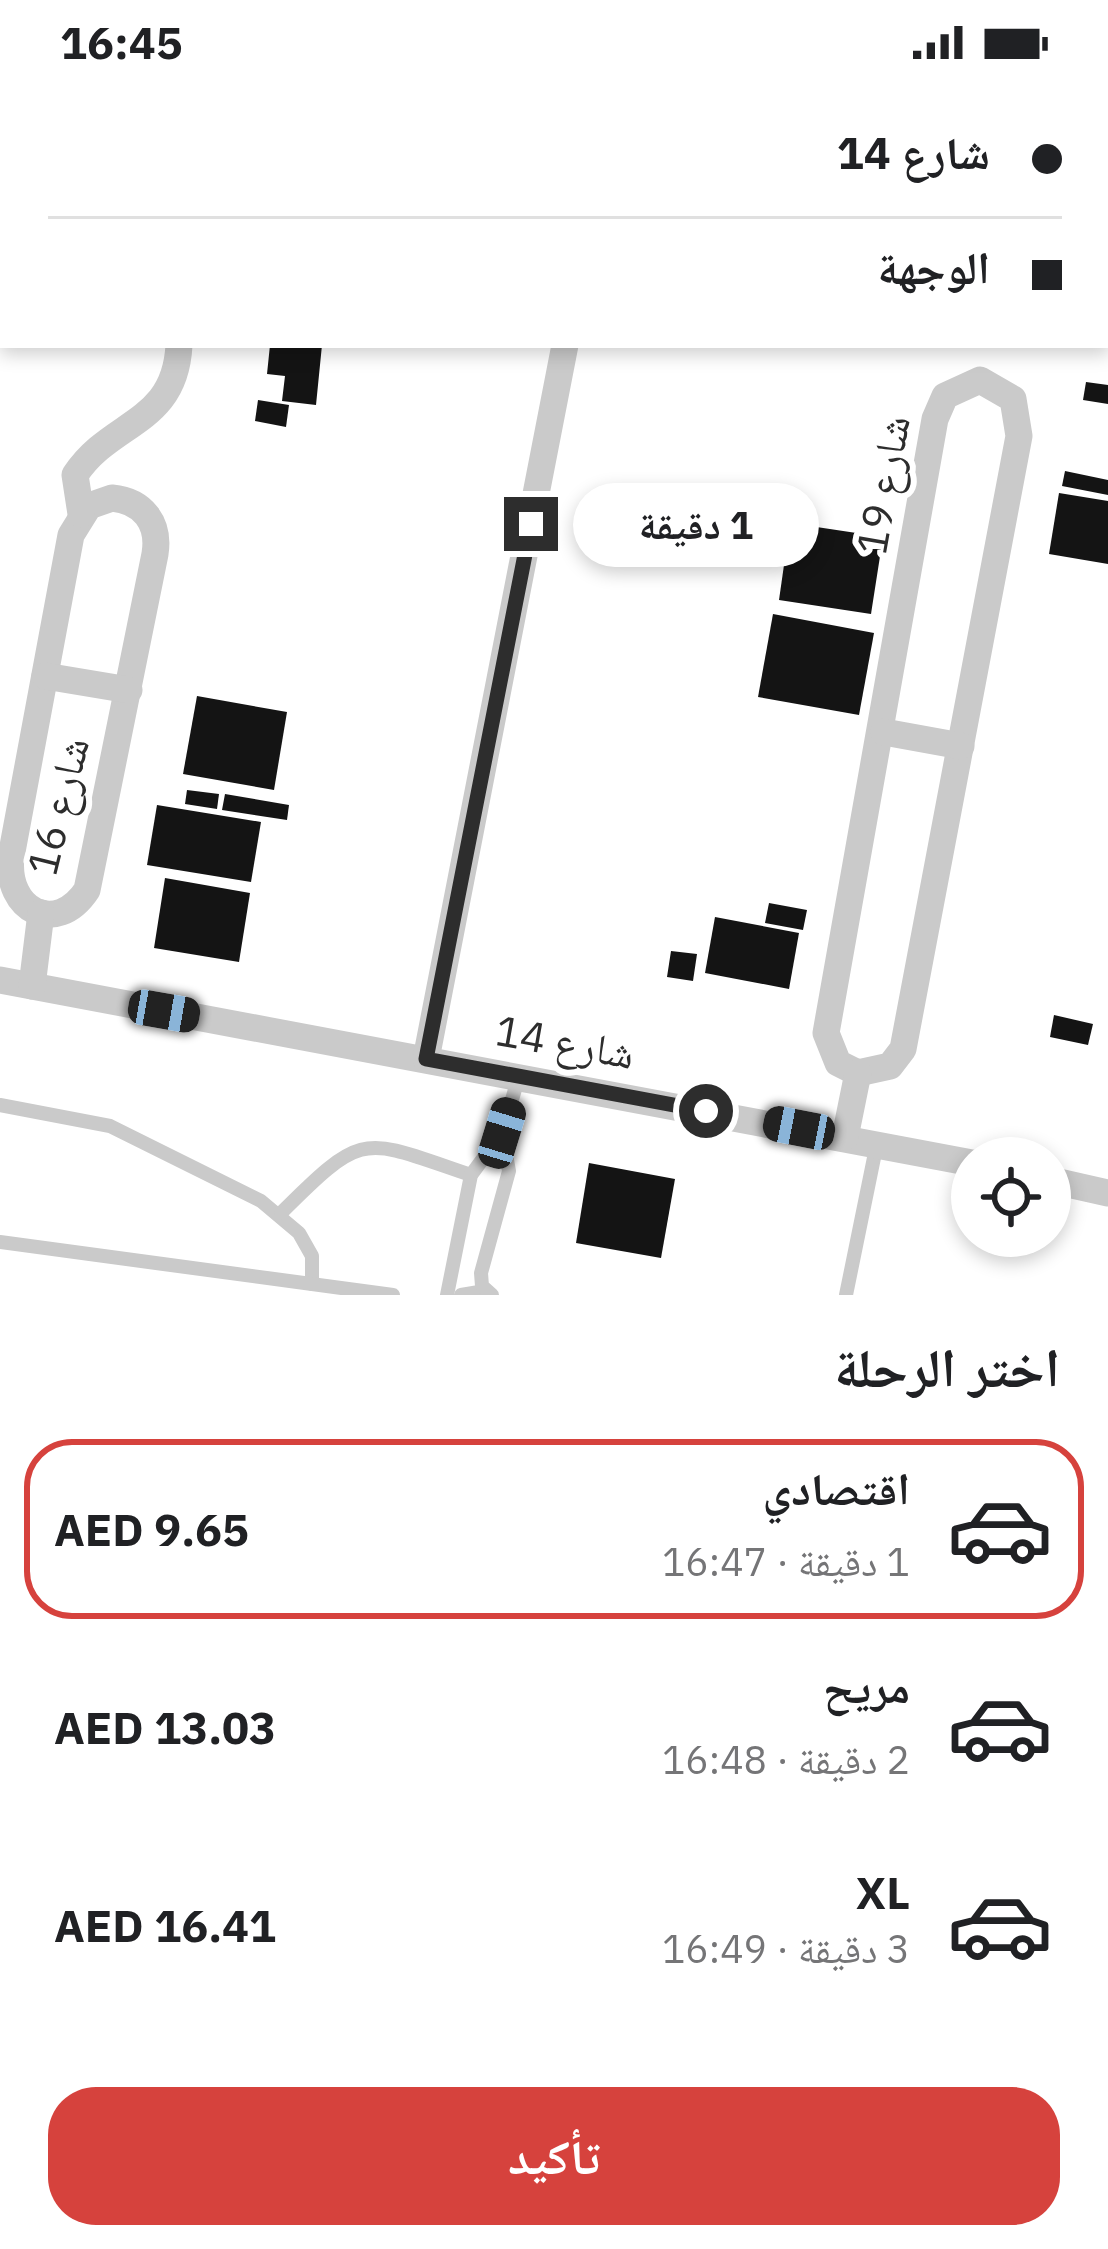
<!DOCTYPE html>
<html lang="ar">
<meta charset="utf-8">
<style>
body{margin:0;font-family:"IBM Plex Sans","Noto Naskh Arabic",sans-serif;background:#f6f6f6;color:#202124;direction:rtl;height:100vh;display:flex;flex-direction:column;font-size:45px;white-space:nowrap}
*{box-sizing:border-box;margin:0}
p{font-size:39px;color:#757577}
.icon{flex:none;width:66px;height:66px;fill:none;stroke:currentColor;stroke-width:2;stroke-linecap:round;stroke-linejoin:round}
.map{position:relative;height:1211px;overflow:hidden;direction:ltr}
.side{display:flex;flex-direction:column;background:#fff;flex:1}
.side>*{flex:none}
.top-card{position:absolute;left:0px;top:0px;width:1110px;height:264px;box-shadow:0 6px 18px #0003;direction:rtl;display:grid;align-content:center;height:264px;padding:0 48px;background:#fff}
.fabs{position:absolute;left:951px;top:1053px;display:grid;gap:24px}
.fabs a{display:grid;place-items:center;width:120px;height:120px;border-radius:50%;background:#fff;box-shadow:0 6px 18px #0003;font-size:60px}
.end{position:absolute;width:54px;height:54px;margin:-27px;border:15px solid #2d2d2d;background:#fff;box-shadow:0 0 0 6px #fff}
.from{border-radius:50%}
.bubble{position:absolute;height:84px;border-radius:42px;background:#fff;box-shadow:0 6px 18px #0003;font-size:39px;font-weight:800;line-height:84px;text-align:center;direction:rtl}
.car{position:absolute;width:36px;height:72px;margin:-36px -18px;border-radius:15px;box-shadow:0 0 9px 3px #0007;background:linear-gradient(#222 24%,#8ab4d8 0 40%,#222 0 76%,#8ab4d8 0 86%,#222 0)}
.top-card b{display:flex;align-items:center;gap:42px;height:114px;font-size:45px}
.top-card b+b{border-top:3px solid #e0e0e0}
.top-card i{width:30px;height:30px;background:#202124}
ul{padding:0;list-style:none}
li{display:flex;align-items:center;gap:36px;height:180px;margin:0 24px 18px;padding:0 24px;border:6px solid transparent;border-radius:48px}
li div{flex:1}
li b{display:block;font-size:45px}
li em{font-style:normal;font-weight:800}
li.on{border-color:#d6423d}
li>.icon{width:108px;height:108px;stroke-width:1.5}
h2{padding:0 48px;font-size:54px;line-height:144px}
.cta{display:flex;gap:24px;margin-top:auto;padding:24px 48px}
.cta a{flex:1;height:138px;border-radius:48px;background:#d6423d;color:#fff;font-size:48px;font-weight:800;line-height:138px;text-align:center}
.status{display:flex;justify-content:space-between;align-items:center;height:84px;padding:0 60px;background:#fff;direction:ltr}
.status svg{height:33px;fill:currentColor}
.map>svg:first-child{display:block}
</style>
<div class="status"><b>16:45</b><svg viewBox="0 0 49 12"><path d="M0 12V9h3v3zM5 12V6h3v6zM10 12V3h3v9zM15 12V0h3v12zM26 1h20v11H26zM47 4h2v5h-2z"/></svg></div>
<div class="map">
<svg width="1108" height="1211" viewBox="0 0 1108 1211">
<rect width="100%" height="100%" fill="#fff"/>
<g fill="#141414">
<path d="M270,261H322L316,321L282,317L285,292L267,290Z"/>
<path d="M1086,298L1108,301V320L1083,316Z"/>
<path d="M258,316L289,321L286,343L255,337Z"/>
<path d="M1065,387L1108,396V411L1062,402Z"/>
<path d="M1059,409L1108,417V480L1049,470Z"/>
<path d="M790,439L883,453L871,530L779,516Z"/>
<path d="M773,530L874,549L859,631L758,613Z"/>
<path d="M197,612L287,628L274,706L183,690Z"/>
<path d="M187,706L219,710L217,725L185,720Z"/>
<path d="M225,710L289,721L287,736L222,726Z"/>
<path d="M157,721L261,738L251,798L147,781Z"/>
<path d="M165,794L250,809L239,878L154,864Z"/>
<path d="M769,819L807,826L803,846L765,839Z"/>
<path d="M715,833L799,849L789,905L705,889Z"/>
<path d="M671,867L697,870L693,897L667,893Z"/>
<path d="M1054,931L1093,940L1088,961L1050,953Z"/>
<path d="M589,1079L675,1095L661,1174L576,1159Z"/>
</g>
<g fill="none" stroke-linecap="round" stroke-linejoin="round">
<g stroke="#cacaca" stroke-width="14">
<path d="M0,1021L110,1042L261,1117L299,1149L312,1172V1200"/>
<path d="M281,1129C365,1045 362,1054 471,1091"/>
<path d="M0,1158L393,1211"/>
<path d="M447,1211L471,1091L502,1049L519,992"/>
<path d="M461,1211L485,1207"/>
<path d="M492,1211L482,1202L481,1189L509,1087L502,1049"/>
<path d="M846,1211L877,1059"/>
</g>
<g stroke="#cacaca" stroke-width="27">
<path d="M600,0L601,3"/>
<path d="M627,3L629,0"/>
<path d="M0,191L3,192"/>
<path d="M980,296L1013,315L1019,352L903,965L890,982L858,989L838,979L826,949L935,335L945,312Z"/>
<path d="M112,414C143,417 160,439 155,470L87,806C56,853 5,826 11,773L71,451L89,422Z"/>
<path d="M81,430L75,391C111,336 175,341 179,261"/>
<path d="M45,592L129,606"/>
<path d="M884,648L961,662"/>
<path d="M0,896L972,1079"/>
<path d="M32,902L41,829"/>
<path d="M426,975L565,261"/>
<path d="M845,1053L858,989"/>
<path d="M1050,1096L1108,1109"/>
</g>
<g stroke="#cacaca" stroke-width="33">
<path d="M755,0L771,3"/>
<path d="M975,0L991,3"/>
<path d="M1107,25H1108"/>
<path d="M1107,67H1108"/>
</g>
</g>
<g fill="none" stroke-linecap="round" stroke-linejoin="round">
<path stroke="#2d2d2d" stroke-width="15" d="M531,440L426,975L706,1027"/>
</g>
<g text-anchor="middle" stroke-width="12" stroke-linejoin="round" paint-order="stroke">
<g font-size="42" fill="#2d2d2d" stroke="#fff">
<text transform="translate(883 401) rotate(-80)" y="15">شارع 19</text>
<text transform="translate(58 722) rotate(-76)" y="15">شارع 16</text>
<text transform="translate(565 958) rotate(10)" y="15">شارع 14</text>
</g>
</g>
</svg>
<div class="fabs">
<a><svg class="icon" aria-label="locate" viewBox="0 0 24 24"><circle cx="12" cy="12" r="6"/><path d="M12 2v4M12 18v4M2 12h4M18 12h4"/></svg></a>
</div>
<i class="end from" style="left:706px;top:1027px"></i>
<i class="end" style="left:531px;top:440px"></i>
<div class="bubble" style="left:573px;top:399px;width:246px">1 دقيقة</div>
<i class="car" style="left:164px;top:927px;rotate:100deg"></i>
<i class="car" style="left:799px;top:1044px;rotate:281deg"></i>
<i class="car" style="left:502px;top:1049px;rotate:17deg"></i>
<div class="top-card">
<b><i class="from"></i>شارع 14</b>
<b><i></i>الوجهة</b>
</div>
</div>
<section class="side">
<h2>اختر الرحلة</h2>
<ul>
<li class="on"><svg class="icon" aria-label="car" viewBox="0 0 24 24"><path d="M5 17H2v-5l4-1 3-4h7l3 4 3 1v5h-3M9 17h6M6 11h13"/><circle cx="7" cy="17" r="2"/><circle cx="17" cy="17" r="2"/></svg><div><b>اقتصادي</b><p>1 دقيقة · 16:47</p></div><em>AED 9.65</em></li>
<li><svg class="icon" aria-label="car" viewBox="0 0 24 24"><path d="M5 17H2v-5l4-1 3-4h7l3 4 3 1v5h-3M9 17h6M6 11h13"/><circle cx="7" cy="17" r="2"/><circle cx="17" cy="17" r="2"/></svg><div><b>مريح</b><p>2 دقيقة · 16:48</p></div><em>AED 13.03</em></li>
<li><svg class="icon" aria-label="car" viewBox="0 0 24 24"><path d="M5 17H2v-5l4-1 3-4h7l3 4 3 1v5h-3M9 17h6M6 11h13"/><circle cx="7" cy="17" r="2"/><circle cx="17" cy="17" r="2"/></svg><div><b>XL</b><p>3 دقيقة · 16:49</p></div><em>AED 16.41</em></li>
</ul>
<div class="cta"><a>تأكيد</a></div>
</section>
